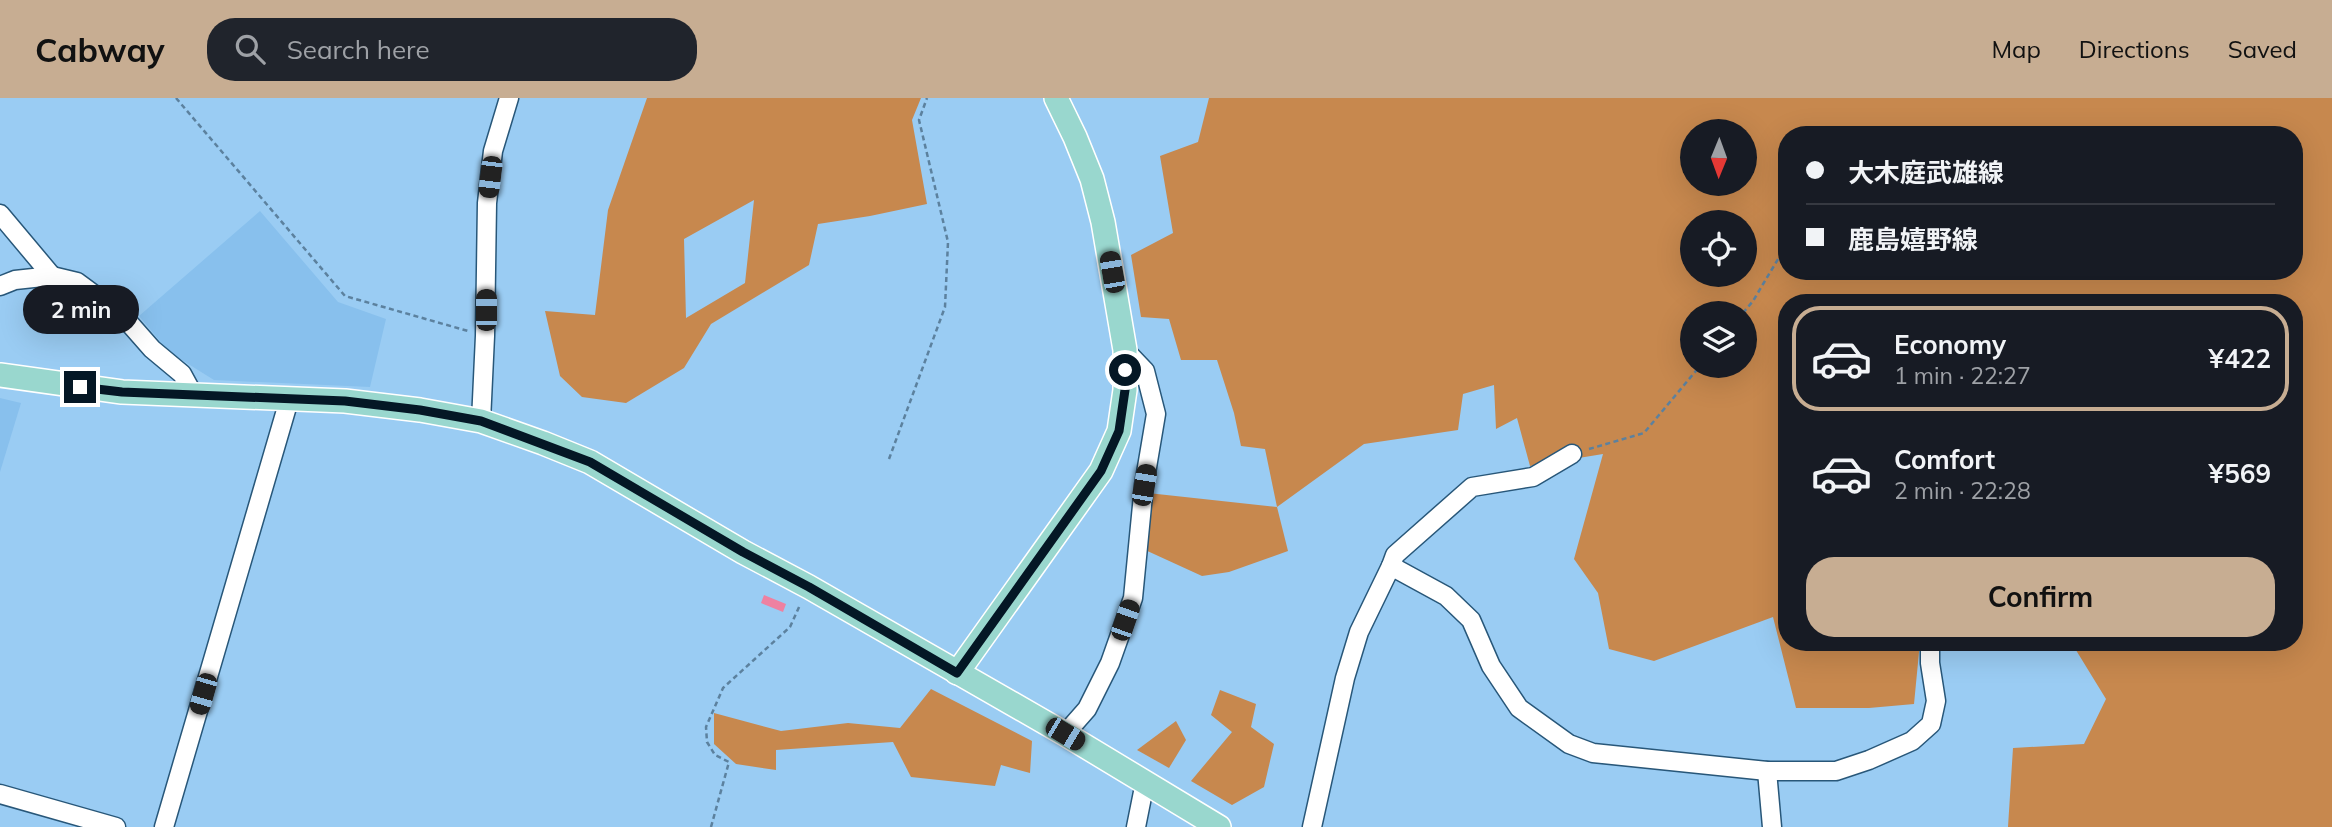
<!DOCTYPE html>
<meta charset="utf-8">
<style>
body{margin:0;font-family:Mulish,"Noto Sans JP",sans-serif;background:#20242c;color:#f1f3f6;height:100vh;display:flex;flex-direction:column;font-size:26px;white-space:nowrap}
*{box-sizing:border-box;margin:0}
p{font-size:23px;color:#9ea1a6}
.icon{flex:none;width:38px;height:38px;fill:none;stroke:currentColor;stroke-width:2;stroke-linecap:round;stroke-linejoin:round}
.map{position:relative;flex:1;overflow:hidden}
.panel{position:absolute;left:1778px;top:196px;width:525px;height:357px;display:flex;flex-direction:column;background:#171b24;border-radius:28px;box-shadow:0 7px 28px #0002}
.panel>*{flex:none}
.hud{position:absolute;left:1778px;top:28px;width:525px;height:154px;border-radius:28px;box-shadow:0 7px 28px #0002;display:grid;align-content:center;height:154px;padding:0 28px;background:#171b24}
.needle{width:46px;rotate:181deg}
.controls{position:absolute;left:1680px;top:21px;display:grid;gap:14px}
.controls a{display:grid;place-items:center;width:77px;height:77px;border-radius:50%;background:#171b24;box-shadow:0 7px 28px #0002;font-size:35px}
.end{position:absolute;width:32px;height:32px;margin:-16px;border:9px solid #041725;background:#fff;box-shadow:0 0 0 4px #fff}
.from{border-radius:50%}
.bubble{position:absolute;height:49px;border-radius:24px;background:#171b24;box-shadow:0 7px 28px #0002;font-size:23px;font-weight:700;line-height:49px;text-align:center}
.car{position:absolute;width:21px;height:42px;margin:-21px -10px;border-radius:9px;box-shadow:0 0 5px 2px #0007;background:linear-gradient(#222 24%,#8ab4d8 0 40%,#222 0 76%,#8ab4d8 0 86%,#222 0)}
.hud b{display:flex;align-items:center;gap:24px;height:66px;font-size:26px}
.hud b+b{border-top:2px solid #363941}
.hud i{width:18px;height:18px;background:#f1f3f6}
ul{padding:12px 0 0;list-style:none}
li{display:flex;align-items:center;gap:21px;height:105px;margin:0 14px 10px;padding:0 14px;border:4px solid transparent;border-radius:28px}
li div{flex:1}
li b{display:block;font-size:26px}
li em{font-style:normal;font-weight:700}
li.selected{border-color:#c7ad92}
li>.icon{width:63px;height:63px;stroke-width:1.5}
.primary-button{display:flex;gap:14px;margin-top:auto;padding:14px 28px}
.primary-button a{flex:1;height:80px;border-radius:28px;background:#c7ad92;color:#111;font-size:28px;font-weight:700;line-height:80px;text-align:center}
header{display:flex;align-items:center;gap:42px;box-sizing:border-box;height:98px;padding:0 35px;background:#c7ad92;color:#111}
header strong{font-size:33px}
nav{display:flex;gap:38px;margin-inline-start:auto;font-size:24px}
.search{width:490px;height:63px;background:#20242c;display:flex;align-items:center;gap:18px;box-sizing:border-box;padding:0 24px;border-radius:28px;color:#9ea1a6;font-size:26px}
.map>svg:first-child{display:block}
</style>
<header>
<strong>Cabway</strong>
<div class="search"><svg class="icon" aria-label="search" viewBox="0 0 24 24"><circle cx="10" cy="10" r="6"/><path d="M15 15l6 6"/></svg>Search here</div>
<nav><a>Map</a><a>Directions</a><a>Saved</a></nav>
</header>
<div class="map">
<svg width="2332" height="729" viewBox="0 0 2332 729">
<rect width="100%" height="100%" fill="#9accf3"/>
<g fill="#88c0ed">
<path d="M260,113L338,204L386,221L370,289L214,282L169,254L139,218Z"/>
<path d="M0,300L21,305L0,374Z"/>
</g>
<g fill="#c7884e" fill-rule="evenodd">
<path d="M647,0H921L912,22L927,106L870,118L818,126L809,167L711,226L684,270L626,305L582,299L560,278L545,213L595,217L608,112ZM754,102L745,185L686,220L684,141Z"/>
<path d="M1209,0H2332V729H2008L2013,650L2084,646L2106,601L2071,544H2294V205H1787V544H1920L1914,606L1869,610H1796L1773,519L1654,563L1609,551L1598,495L1574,461L1603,356L1530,368L1517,320L1496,331L1494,287L1463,296L1458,332L1364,346L1277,409L1288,453L1229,474L1202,478L1143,451L1148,395L1277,409L1265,351L1241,348L1234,315L1217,262H1181L1169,221L1141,219L1131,157L1173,135L1160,58L1198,44ZM1692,33H1745V86H1692ZM1787,37H2294V173H1787ZM1692,124H1745V177H1692ZM1692,215H1745V268H1692Z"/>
<path d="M931,591L1032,643L1030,675L1001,667L995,688L911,679L893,644L776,652V672L736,666L714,646V615L781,633L848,625L900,630Z"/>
<path d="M1220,592L1256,606L1251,629L1274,646L1264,689L1232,707L1191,683L1232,634L1211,617Z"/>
<path d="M1176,623L1186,642L1169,670L1137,652Z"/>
</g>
<path fill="#ee81a1" d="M764,497L786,506L783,514L761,505Z"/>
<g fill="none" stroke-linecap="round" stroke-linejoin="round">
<g stroke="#285779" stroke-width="21">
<g id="minor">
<path d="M0,116L52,178"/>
<path d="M0,188L15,182L52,178L77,184L123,218L152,251L182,276L194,298"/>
<path d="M481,323L485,238L487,105L493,53L509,0"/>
<path d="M1391,468L1446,498L1471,522L1491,568L1519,610L1569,646L1593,655L1767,673H1836L1869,662L1912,643L1931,626L1936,603L1930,565V544"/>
<path d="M1065,636L1087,611L1110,565L1133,500L1144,387L1156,316L1145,273L1125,252"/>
<path d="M1767,673L1772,729"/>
<path d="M0,696L116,729"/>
<path d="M164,729L289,302"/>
<path d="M1136,729L1145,684"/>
<path d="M1312,729L1345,580L1359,534L1391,468L1395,457L1472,389L1533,379L1572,356"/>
</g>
</g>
<g stroke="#fff" stroke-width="26">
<g id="major">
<path d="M0,277L122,294L345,303L420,312L481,323L543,345L590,364L743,454L809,489L1065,636L1219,729"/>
<path d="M957,575L1101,373L1119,333L1125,292V252L1103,124L1092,81L1075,39L1056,0"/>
</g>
</g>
<g stroke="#5c819e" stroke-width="2.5" stroke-dasharray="5 3.5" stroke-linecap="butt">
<path d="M176,0L345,198L468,233"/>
<path d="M1743,215L1753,203L1787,146"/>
<path d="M1589,351L1644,335L1700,268"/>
<path d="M889,361L945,209L948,144L919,22L927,0"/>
<path d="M711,729L729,664L715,657L707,644L706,629L723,590L790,529L800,507"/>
</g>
<use href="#minor" stroke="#fff" stroke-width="18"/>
<use href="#major" stroke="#99d7ce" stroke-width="23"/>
</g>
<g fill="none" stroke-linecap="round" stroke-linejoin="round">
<path stroke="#041725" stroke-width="9" d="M80,289L122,294L345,303L420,312L481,323L590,364L743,454L809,489L957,575L1101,373L1119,333L1125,292V272"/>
</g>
</svg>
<div class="controls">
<a><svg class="needle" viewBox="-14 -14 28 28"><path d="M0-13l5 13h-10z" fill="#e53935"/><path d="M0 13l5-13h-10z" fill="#9ea1a6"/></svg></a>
<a><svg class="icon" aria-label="locate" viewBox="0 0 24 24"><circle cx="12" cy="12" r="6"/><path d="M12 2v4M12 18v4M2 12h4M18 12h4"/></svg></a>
<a><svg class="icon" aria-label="layers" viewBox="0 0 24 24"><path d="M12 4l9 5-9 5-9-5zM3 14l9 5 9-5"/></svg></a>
</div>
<i class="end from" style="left:1125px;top:272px"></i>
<i class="end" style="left:80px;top:289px"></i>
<div class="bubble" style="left:23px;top:187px;width:116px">2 min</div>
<i class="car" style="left:490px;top:79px;rotate:187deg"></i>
<i class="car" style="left:1112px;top:174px;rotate:350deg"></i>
<i class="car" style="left:486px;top:212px;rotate:0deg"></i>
<i class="car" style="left:1144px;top:387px;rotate:10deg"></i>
<i class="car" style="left:1125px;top:522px;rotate:19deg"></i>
<i class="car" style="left:203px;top:596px;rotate:196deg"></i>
<i class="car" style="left:1065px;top:636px;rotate:121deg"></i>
<div class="hud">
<b><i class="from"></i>大木庭武雄線</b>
<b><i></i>鹿島嬉野線</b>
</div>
<section class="panel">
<ul>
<li class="selected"><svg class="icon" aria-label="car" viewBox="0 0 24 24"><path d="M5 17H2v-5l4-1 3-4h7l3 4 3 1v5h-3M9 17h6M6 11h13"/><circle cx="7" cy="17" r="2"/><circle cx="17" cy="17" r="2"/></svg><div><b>Economy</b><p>1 min · 22:27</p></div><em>¥422</em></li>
<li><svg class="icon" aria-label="car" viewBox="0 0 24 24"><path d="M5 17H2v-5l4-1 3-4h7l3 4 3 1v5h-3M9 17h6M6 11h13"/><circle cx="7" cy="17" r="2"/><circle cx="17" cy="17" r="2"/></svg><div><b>Comfort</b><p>2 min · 22:28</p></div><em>¥569</em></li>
</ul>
<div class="primary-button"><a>Confirm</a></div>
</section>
</div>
